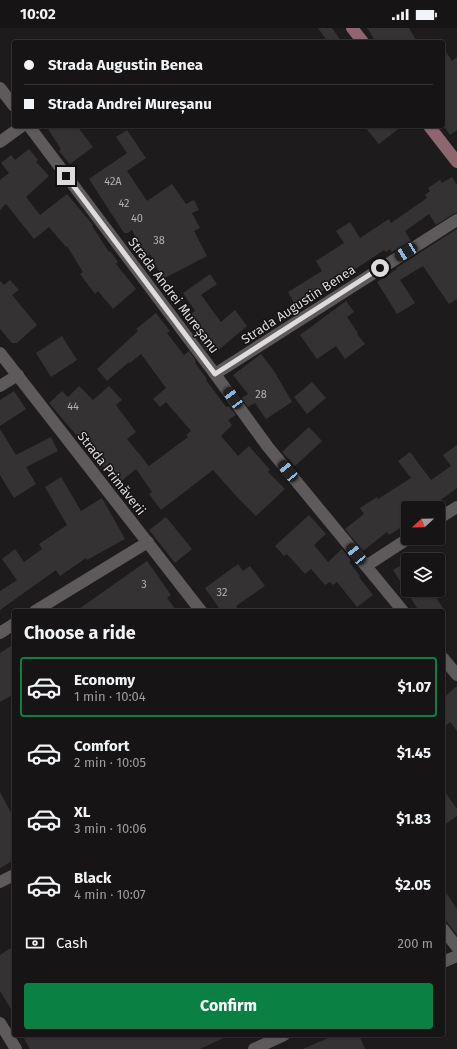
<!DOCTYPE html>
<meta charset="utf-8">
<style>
body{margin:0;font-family:"Fira Sans",sans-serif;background:#1f1d1e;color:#f1f3f6;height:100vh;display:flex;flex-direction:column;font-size:15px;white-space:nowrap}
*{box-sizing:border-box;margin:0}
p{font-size:13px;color:#9e9ea0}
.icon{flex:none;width:22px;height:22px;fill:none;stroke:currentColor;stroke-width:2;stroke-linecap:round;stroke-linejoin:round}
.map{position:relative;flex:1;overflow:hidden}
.sheet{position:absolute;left:12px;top:581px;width:433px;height:428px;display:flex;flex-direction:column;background:#161415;border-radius:4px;box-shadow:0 1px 3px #0004,0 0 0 1px #353334}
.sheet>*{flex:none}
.guide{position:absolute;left:12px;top:12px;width:433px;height:88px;border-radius:4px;box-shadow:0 1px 3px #0004,0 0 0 1px #353334;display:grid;align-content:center;height:88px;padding:0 12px;background:#161415}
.needle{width:26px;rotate:248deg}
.controls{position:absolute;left:401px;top:473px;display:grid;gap:8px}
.controls a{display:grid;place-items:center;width:44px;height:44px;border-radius:4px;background:#161415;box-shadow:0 1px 3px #0004,0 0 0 1px #353334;font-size:20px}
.end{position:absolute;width:18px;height:18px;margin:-9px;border:5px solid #dddbdb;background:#111;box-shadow:0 0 0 2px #111}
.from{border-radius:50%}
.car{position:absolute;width:12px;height:24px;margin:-12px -6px;border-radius:5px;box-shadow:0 0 3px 1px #0007;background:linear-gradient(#222 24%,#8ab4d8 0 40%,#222 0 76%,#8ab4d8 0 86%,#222 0)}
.guide b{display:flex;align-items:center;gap:14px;height:38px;font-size:15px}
.guide b+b{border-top:1px solid #353334}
.guide i{width:10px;height:10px;background:#f1f3f6}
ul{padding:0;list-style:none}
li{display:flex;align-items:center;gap:12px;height:60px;margin:0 8px 6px;padding:0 4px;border:2px solid transparent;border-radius:4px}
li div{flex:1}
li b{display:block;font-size:15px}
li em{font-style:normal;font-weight:700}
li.selected{border-color:#0b8043}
li>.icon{width:36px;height:36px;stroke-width:1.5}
h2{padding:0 12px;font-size:18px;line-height:48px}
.pay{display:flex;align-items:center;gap:10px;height:44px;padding:0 12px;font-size:15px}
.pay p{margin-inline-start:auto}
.primary-button{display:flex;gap:8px;margin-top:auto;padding:8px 12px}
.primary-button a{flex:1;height:46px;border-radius:4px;background:#0b8043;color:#fff;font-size:16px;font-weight:700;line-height:46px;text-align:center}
.status{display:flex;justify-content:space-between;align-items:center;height:28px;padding:0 20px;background:#161415;direction:ltr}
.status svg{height:11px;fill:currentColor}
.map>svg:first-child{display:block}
</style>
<div class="status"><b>10:02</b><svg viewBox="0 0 49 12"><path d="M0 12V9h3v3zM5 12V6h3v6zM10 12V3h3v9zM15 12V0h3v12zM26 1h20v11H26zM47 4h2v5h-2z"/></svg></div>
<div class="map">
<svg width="457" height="1021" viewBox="0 0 457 1021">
<rect width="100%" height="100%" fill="#1e1b1c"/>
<g fill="#353233">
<path d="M318,0H332L342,14H328Z"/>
<path d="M367,0H409L417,14H376Z"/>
<path d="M443,19L452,33L457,29V102L450,107L443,97Z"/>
<path d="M46,98H77L93,119L70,136L59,123L61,121Z"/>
<path d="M364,98H402L379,116Z"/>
<path d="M127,102L146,130L127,143L147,173L172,156L186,176L194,172L199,182L192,185L200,200L194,203L207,228L163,251L150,226L146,228L132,202L128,205H124L89,151L127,125L116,109Z"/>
<path d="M29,121L38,132L36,134L49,148L26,169L40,187L67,166L93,197L92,198L109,224L110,223L118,234L116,236L136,261L113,281L98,263L95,266L80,246L83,244L67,218L66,219L49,199L34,211L6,176L0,182V152L9,145L1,135L11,127L15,132Z"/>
<path d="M452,149L457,157V185L453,186L436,197L429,186L405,203L411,213L392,224L390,221L386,224L384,222L297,280L288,264L322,243L316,233L344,215L336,203L350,194L360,210L389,191L391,195L427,170L425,167L430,163L428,160L440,152L442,155Z"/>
<path d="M457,201V271L449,276L423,238L400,252L415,275L397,286L377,254L397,241L396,240Z"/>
<path d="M210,246L217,256L201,267L221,294L235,282L247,298L216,324L212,319L207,323L200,314L206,309L190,287L195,283L183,265Z"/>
<path d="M10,252L19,262L12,267L37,297L17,315H12L0,301V253L4,257Z"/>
<path d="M346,273L354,284L347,289L358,305L357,306L365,316L345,331L336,318L317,331L300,307Z"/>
<path d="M156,285L170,303L167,305L184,327L189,323L196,333L195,335L207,351L206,352L226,379L229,378L236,387L228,392L232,397L221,408L238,428L249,418L270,442L268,444L285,461L256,488L238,470L213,442L161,482L149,466L152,464L136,441L118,456L49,375L62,363L68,369L79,358L93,372L109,358L122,372L116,377L136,404L127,411L149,438L188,409L186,407L191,403L166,374L160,379L153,371L166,360L141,326L130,335L129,334L107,353L97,341L138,303L136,301Z"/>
<path d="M62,308L77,332L51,349L36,325Z"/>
<path d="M261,326L274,343L292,374L266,391L255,375L248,379L241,370L248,366L233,347Z"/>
<path d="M312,354L326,370L307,386L294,369Z"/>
<path d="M14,363L26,381L0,398V372Z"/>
<path d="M309,399L322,413L295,438L282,424Z"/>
<path d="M0,401L16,427L51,409L58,423L26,439L36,456L14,470L0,447Z"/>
<path d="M457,417V460L430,480H408V495L389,507L387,504L363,523L345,501L364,486L360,480L377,469L378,471L411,450L398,433L410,424L431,452L451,438L443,427Z"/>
<path d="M61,449L81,483L102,470L125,511L87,532L86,530L60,548L56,542L0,582V563L17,552L2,531L15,521L24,534L42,521L39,516L67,497L45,459Z"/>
<path d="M309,487L326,506L314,517L328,534L342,521L351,532L349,534L360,548L359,549L373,567L357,579L337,554L333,557L330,554L325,557L311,541L305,546L287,526L284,528L275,518Z"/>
<path d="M166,489L192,521L175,535L149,502Z"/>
<path d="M147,533L171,567L167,570L177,583H76Z"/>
<path d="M408,533V562H431L445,583H419L393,542Z"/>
<path d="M238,536L243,543L250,538L265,558L236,578L240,583H221L205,560Z"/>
<path d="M14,616V666L0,674V625Z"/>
<path d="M457,658V703L450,694L443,700V670Z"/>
<path d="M443,761L457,781V788L443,798Z"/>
<path d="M0,764L14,790V832L0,840Z"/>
<path d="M443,860L457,881V907L443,889Z"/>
<path d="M14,918V986L0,963V927Z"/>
<path d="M22,1007H230L200,1021H30Z"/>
<path d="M335,1007H359L365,1021H303Z"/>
</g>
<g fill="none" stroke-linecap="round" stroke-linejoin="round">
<g stroke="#5e5a5b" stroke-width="12">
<path d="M0,60L14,78"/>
<path d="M29,98L215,346L268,419L403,583"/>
<path d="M0,114L22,98"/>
<path d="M0,325L201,583"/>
<path d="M215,346L457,192"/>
<path d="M0,358L18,347"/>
<path d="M438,491L457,479"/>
<path d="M366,538L409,510"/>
<path d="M35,583L148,514"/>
<path d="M0,605L14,596"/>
<path d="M443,630L457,647"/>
<path d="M0,854L14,847"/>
<path d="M443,901L457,919"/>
<path d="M443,934L457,928"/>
<path d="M0,995L16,1021"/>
<path d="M254,1021L284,1007"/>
</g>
<g stroke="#8d6670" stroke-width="12">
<path d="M352,0L363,14"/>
<path d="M429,98L457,134"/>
</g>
</g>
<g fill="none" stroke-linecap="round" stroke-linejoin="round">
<path stroke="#dddbdb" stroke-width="5" d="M66,148L215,346L380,240"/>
</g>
<g text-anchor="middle" stroke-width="3" stroke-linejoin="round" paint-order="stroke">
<g font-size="11" fill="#b3b1b1">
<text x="113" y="157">42A</text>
<text x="124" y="179">42</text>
<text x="137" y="194">40</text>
<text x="159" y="216">38</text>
<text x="261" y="370">28</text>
<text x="73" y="382">44</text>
<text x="144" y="560">3</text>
<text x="222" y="568">32</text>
</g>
<g font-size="13" fill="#dddbdb" stroke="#151213">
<text transform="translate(174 267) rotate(53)" y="5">Strada Andrei Mureșanu</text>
<text transform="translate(298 276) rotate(-33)" y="5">Strada Augustin Benea</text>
<text transform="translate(112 445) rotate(52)" y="5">Strada Primăverii</text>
</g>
</g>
</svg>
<div class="controls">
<a><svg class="needle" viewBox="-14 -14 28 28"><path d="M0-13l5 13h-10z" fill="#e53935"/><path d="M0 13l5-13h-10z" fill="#9e9ea0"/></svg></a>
<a><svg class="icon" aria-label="layers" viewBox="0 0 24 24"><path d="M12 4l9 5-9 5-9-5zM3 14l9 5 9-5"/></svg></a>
</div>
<i class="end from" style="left:380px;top:240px"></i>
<i class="end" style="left:66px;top:148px"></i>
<i class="car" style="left:406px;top:224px;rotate:238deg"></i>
<i class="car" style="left:233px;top:370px;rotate:324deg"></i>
<i class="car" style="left:288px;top:443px;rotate:321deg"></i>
<i class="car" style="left:356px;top:526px;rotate:321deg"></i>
<div class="guide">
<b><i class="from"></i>Strada Augustin Benea</b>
<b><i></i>Strada Andrei Mureșanu</b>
</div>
<section class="sheet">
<h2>Choose a ride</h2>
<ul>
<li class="selected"><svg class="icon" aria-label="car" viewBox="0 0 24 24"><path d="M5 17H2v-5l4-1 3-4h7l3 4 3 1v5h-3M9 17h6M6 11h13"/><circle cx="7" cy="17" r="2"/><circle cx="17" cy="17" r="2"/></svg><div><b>Economy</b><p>1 min · 10:04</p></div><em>$1.07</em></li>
<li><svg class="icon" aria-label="car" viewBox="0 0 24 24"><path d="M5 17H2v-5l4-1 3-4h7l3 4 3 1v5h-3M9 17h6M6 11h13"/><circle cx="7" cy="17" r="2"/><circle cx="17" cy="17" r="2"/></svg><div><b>Comfort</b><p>2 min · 10:05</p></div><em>$1.45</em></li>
<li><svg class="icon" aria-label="car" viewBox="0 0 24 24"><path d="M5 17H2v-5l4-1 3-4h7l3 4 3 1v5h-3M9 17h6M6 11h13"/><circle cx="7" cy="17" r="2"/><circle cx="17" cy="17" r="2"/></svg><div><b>XL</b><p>3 min · 10:06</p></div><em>$1.83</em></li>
<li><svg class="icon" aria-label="car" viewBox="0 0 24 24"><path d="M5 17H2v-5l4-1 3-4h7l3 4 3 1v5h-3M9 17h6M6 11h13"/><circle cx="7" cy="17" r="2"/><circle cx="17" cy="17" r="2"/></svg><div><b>Black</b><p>4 min · 10:07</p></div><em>$2.05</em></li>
</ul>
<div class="pay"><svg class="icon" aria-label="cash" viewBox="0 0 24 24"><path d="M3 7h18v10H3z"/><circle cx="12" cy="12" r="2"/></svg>Cash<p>200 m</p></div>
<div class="primary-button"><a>Confirm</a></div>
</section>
</div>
